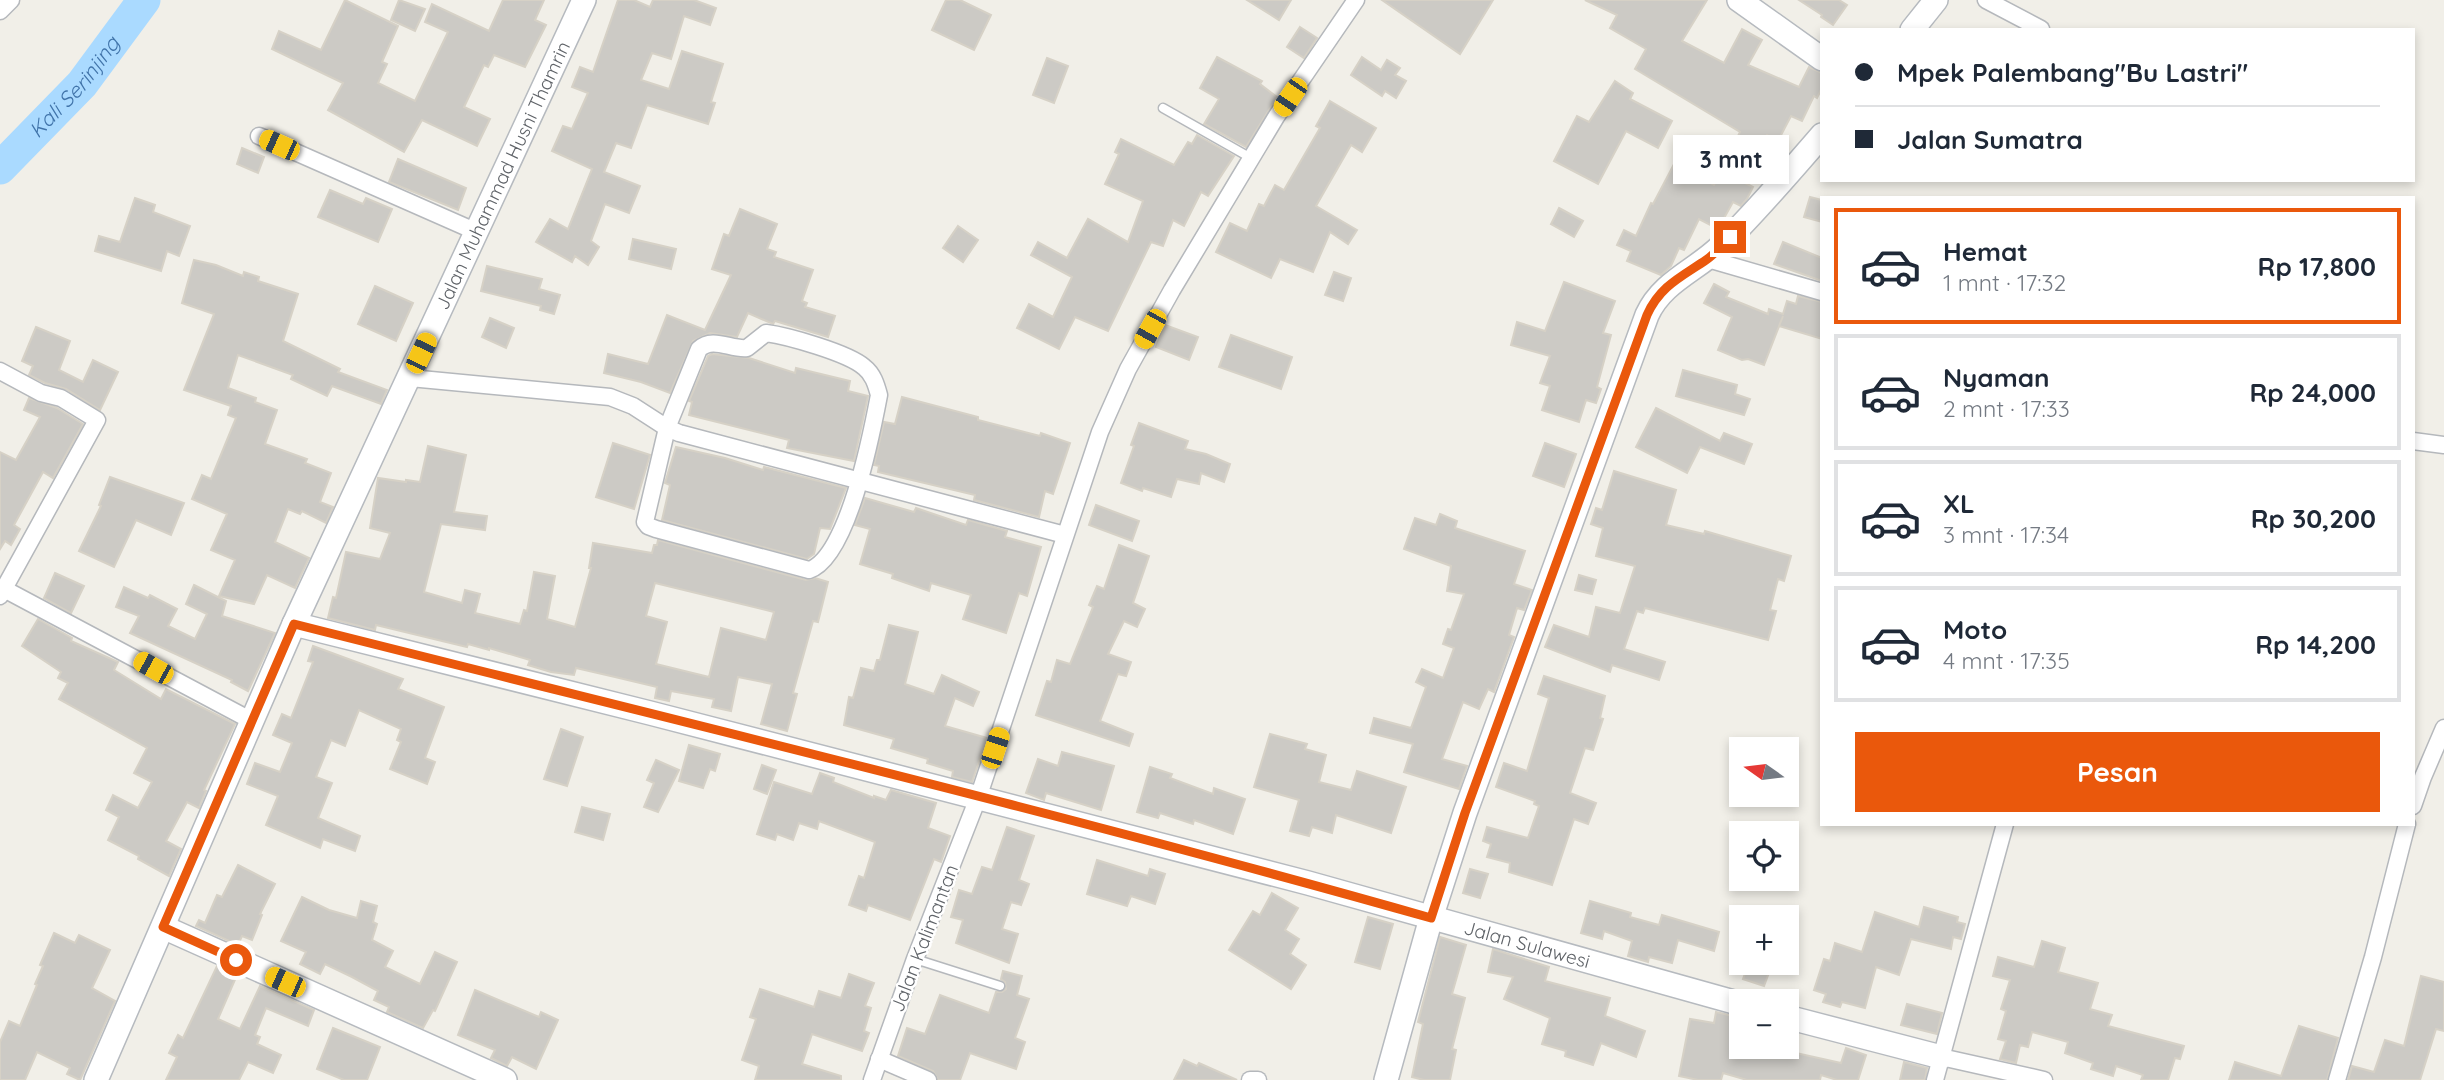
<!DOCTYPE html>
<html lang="id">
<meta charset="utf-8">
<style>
body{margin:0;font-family:Quicksand,sans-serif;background:#f6f6f7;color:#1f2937;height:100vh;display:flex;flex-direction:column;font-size:26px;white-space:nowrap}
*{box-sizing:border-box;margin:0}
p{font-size:23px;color:#747a83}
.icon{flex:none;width:38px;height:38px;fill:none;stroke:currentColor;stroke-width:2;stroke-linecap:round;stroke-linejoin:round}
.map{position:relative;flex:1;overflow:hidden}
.panel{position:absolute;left:1820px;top:196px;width:595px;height:630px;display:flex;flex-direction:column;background:#fff;border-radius:0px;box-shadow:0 4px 10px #0003}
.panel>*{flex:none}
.top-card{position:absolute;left:1820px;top:28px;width:595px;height:154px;border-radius:0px;box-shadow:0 4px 10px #0003;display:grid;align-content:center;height:154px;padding:0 35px;background:#fff}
.needle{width:46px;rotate:284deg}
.buttons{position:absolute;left:1729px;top:737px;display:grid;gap:14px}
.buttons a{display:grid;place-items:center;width:70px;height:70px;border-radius:0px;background:#fff;box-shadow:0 4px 10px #0003;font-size:35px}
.end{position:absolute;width:32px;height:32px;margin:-16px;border:9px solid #ea580c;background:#fff;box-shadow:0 0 0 4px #fff}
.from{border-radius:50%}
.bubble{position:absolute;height:49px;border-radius:0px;background:#fff;box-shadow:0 4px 10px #0003;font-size:23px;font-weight:700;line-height:49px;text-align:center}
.car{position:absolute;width:21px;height:42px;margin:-21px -10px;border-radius:9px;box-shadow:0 0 5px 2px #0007;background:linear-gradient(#f5c518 24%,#345 0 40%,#f5c518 0 76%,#345 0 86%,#f5c518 0)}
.top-card b{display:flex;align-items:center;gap:24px;height:66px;font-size:26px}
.top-card b+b{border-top:2px solid #e0e1e3}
.top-card i{width:18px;height:18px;background:#1f2937}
ul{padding:12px 0 0;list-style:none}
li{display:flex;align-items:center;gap:21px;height:116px;margin:0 14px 10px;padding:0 21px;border:4px solid #e0e1e3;border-radius:0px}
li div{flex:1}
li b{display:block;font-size:26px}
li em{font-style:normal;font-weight:700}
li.on{border-color:#ea580c}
li>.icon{width:63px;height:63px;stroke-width:1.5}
.button{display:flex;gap:14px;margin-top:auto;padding:14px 35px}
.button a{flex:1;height:80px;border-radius:0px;background:#ea580c;color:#fff;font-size:28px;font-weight:700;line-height:80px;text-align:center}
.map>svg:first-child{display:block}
</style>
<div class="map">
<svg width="2444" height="1080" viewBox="0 0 2444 1080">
<rect width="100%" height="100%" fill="#f1efe8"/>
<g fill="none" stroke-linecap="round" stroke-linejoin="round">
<path stroke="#aadaff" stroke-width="33" id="s1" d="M0,168L82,84L144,0"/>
</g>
<g fill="#cccac5" stroke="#d6d1c6" stroke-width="2" fill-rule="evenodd">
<path d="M345,0L398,26L382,62L387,64L378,83L415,101L448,32L425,22L432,4L489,31L503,0H544L535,20L546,25L525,67L494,55L488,67L484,65L464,107L490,119L477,146L422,120L404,152L328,110L343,83L272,49L279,31L321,50Z"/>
<path d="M399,0L425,9L415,31L391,20Z"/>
<path d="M618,0H634L650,7L653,0H694L716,8L710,25L684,16L671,59L652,53L641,80L669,89L682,51L723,64L711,102L715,103L708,124L647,105L631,148L616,143L604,172L640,186L629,213L605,204L591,241L599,247L588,265L575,256L572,262L536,242L550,219L568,229L592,169L552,151L563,126L572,129L588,93L572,87L580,67L593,72Z"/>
<path d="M946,0H960L991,15L974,50L932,30Z"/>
<path d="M1247,0H1291L1279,20Z"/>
<path d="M1382,0H1493L1460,54Z"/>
<path d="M1585,0H1707L1682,41L1724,63L1742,29L1762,40L1748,65L1799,87L1809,67L1822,73V88L1817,98L1814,96L1802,121L1791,116L1778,141L1767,135L1743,182L1753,187L1747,199L1741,206L1733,202L1718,229L1699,219L1684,250L1679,248L1671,266L1661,275L1627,261L1631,251L1617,245L1624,230L1636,236L1651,203L1653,204L1674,164L1714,185L1740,132L1635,69L1646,49L1610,28L1617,15Z"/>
<path d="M1799,0H1839L1847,5L1833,25L1821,17L1822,15Z"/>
<path d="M1300,27L1317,38L1304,58L1287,47Z"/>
<path d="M1217,57L1262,81L1260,84L1277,97L1246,147L1204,124L1219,99L1200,88Z"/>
<path d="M1362,57L1381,70L1387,60L1400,68L1395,75L1406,81L1396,98L1385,91L1382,96L1351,75Z"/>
<path d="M1047,58L1068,66L1054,103L1033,95Z"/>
<path d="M1615,81L1633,93L1630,99L1672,121L1658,148L1626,131L1598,184L1554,161L1577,116L1589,122Z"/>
<path d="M1330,101L1376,128L1362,152L1351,145L1316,206L1357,230L1348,244L1330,232L1313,272L1280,259L1271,278L1216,252L1230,223L1247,231L1259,204L1264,206L1275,185L1284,190L1320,128L1316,126Z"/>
<path d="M1197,135L1234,156L1208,196L1201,192L1184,226L1173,220L1163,246L1151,242L1108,331L1075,317L1059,349L1017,328L1029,304L1053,317L1072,277L1031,255L1038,242L1067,258L1088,219L1128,242L1143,201L1105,184L1119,154L1115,152L1121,139L1174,165L1188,142L1192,144Z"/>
<path d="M242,148L264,157L258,173L237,164Z"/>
<path d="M398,159L466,188L458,210L389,182Z"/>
<path d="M330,190L363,204L366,198L392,209L378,242L318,217Z"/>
<path d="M1810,197L1822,200V222L1804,217Z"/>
<path d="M135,198L155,205L153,212L190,226L179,256L167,251L161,271L95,251L99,236L120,242Z"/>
<path d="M1559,208L1583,221L1574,237L1551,224Z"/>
<path d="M740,209L777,224L767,249L776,252L774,257L813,270L802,301L807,303L805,307L835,316L828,337L775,321L773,324L748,313L737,337L710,333L693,341L670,393L641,382L604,373L608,354L648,364L667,315L705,330L731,275L712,269L724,234L729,236Z"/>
<path d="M958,226L978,240L963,262L943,248Z"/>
<path d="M633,239L676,249L671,269L629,259Z"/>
<path d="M1783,242L1822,258V281L1774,264Z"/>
<path d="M194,260L216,265L243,276L244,272L259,277L258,281L298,294L283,341L340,369L338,372L387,390L381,404L332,386L327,396L291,379L293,375L238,355L228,388L256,398L255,402L277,410L265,444L307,459L305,463L331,473L320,502L333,507L326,523L302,511L300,514L288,509L275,542L309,558L295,588L267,575L254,604L219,596L235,560L211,550L227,514L192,499L202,475L211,479L236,418L228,415L231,406L184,390L214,314L182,303Z"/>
<path d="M487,266L542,279L539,289L560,295L554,314L540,310L541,306L481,291Z"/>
<path d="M1334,272L1351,278L1343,301L1325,295Z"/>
<path d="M1564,282L1615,301L1603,333L1611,335L1597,387L1601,389L1596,403L1586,400L1579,422L1542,410L1550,386L1540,383L1550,356L1511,345L1517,322L1545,331Z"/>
<path d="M1714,284L1729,292L1726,297L1768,314L1769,309L1783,314L1787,301L1796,304L1798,296L1822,302V339L1779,326L1783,316L1764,365L1748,359L1742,360L1718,350L1732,317L1704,303Z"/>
<path d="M375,286L413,303L396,341L358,324Z"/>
<path d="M490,318L514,328L506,348L482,337Z"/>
<path d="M1165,325L1198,337L1189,360L1156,347Z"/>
<path d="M36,327L70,341L59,370L83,382L93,360L118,372L100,410L66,389L45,383L29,375L33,366L22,361Z"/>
<path d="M1231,335L1292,357L1281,389L1219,367Z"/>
<path d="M712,354L749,358L795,373L796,368L850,381L848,391L868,396L854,461L787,448L789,440L689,415L692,402L689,401L708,356Z"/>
<path d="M1683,370L1737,385L1735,394L1750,399L1744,415L1676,396Z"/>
<path d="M902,397L978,417V420L1040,436L1041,433L1070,443L1053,494L1045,491L1039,517L974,500L975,495L878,472L879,466L874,465L884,422L895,424Z"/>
<path d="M29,398L57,408L83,424L53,478L43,472L14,525L20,529L11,545L5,541L0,549V452L16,460L40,417L24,410Z"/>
<path d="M1656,408L1720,441L1724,433L1752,444L1744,464L1700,447L1687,473L1636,447Z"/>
<path d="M1139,423L1188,441L1185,449L1206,454L1230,464L1224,482L1201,473L1199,484L1177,479L1171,497L1143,488L1142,491L1121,483L1134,446L1131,445Z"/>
<path d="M613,443L650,455L634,509L596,497Z"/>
<path d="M1545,443L1576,454L1564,487L1533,476Z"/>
<path d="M428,446L466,455L454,512L487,516L485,530L441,524L424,592L462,603L465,590L480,594L475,613L520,624L524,610L527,611L534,572L555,576L547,619L575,627L591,568H589L593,543L652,553L654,545H657L658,540L806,580L815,578L828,582L818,622L813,621L793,693L797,694L787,731L761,724L772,684L738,677L731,711L712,707L714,699L671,691L669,701L655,698L657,687L615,677L576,668L574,675L551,672L528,665L530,660L489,648V650L468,644L467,647L376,625L375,630L328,618L333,597L336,598L346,552L380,559L390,533L370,528L378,478L406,482V480L420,482ZM655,583L774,612L766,640L721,628L709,677L656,664L667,622L646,616Z"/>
<path d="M676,447L725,458L763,470L764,467L846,488L830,529L820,528L814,554L807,559L662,520L670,485L665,483Z"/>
<path d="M1614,471L1676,490L1666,525L1704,534L1705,531L1791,556L1784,581L1778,579L1770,610L1776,611L1768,640L1645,608L1643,613L1637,611L1624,649L1665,662L1659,680L1612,665L1610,672L1545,647L1554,625L1589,637L1596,607L1620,613L1635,566L1596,556L1603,528L1591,524L1596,508L1602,510Z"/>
<path d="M110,477L184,503L171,535L136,520L114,567L79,551L101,506L99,505Z"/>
<path d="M865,498L914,512L916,508L966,525L968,520L1007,531L1005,537L1041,547L1027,596L1019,593L1006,633L963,619L971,595L931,583L929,591L892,578L893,574L860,564L870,529L855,525Z"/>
<path d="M1096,505L1139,521L1132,541L1089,525Z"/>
<path d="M1440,514L1457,521L1455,528L1525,551L1514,584L1532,590L1524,610L1517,608L1509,635L1514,637L1494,692L1488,689L1479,709L1463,702L1442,759L1467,766L1459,789L1404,772L1413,744L1370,733L1374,718L1411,728L1426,687L1416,682L1422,669L1443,678L1454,648L1443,644L1448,629L1451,630L1464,594L1447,591L1451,566L1404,549L1415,518L1436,525Z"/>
<path d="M1119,545L1149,556L1133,603L1145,609L1137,627L1124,621L1108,654L1131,662L1126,676L1118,674L1100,721L1133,734L1129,746L1036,715L1047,681L1051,682L1057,660L1070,664L1093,607L1089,605L1097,586L1104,589Z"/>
<path d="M55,573L84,586L71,613L44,598Z"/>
<path d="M1579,575L1596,580L1592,594L1575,590Z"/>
<path d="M194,585L226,601L222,616L275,633L248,691L231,682L232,680L130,633L139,616L116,607L124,587L148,598L150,595L177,609L168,626L195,639L207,614L186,604Z"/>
<path d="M38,619L72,638L71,641L118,662L114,670L161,699L166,689L235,724L204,790L206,791L199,808L187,802L166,841L181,849L169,876L138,859L139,856L108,840L119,817L106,810L113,795L138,808L152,782L134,773L147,748L59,699L68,683L58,678L61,672L22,646Z"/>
<path d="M889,625L918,632L905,684L934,694L942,675L979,692L973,706L955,698L945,726L987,738L972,782L952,777L953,771L927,763L928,759L891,748L894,739L844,725L849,697L853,698L861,668L874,671L877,660H880Z"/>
<path d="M313,646L403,679L398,689L444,707L425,758L435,762L427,784L390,769L401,742L397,740L401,729L359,710L345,746L331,740L316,777L332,783L318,818L360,836L355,851L323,839L320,848L266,825L278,796L247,784L255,763L280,772L292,743L273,735L282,714L291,718L313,662L308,661Z"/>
<path d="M1544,676L1605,696L1600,718L1603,719L1593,750L1585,748L1570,793L1596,803L1588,824L1574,819L1552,885L1509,872L1510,863L1487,857L1491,844L1483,841L1487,827L1528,838L1539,806L1534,804L1535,801L1496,787L1504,763L1527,771L1549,698L1538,694Z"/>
<path d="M561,729L583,737L567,786L544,779Z"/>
<path d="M1270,734L1307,744L1305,749L1326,755L1319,782L1351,790L1357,771L1406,787L1391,833L1336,815L1332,833L1312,827L1309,836L1290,831L1299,800L1254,787Z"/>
<path d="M689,745L720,754L715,771L710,769L703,788L679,781Z"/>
<path d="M1062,752L1114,766L1101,810L1046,793L1044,800L1026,793L1038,759L1058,766Z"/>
<path d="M656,760L679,770L658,812L644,807L654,783L647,780Z"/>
<path d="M762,765L776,770L767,794L754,789Z"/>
<path d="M1150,767L1172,774L1170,778L1213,794L1214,788L1245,799L1233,834L1194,820L1193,824L1160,813L1158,818L1137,812Z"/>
<path d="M820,773L834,778L833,782L874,798V796L886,800L891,790L936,803L928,828L950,836L941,862L934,859L910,920L868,905L866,911L849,905L859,876L864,878L875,842L819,821L817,829L799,823L793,840L777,834L775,840L757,834L774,782L812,794Z"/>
<path d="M582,807L610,814L603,840L575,832Z"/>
<path d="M1007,827L1034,836L1019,880L1029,884L1021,905L1011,902L1002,929L1018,934L1009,963L956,943L963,920L951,917L959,890L972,894L982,867L992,870Z"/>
<path d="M1097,860L1148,876L1150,869L1165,874L1155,904L1131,896L1127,906L1087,894Z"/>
<path d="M238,865L275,884L260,914L262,915L252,940L242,936L238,945L196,926L199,920L205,923L217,895L222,897Z"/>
<path d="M1470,869L1488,874L1480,898L1463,893Z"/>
<path d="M1272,893L1298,908L1285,930L1299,939L1290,954L1306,965L1291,989L1229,950L1253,911L1260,915Z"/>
<path d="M302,897L329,910L357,918L361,901L377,906L373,922L377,924L372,940L393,951L385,967L420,984L435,952L457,962L435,1011L433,1010L423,1028L387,1012L389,1007L374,1000L378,991L352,977L325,964L320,974L300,964L306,952L281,941Z"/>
<path d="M1590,901L1631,913L1630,917L1659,925L1662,915L1719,932L1714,951L1678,940L1672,963L1649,957L1648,962L1628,956L1632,941L1604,931L1602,939L1581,933Z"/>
<path d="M1924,907L1958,917L1957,922L1965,924L1961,939L1953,937L1951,949L1911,939L1899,975L1876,967L1865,1008L1842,1002L1840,1007L1823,1002L1826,994L1814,990L1824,959L1830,961L1835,943L1862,952L1875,912L1919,927Z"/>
<path d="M1368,917L1393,924L1380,969L1355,962Z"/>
<path d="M54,933L75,943L79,935L110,950L92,988L115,1001L80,1080L67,1074L70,1068L37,1052L25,1080H0V1042L9,1021L20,1026L37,985L35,984L43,966L40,965Z"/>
<path d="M1440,937L1466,945L1452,994L1465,998L1452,1049L1456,1050L1450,1080H1424L1412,1077L1423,1024L1418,1022Z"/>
<path d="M2042,941L2065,948L2058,972L2098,983L2090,1009L2112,1015L2108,1026L2184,1046L2180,1059L2175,1058L2168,1080H2141L2143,1075L2116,1066L2113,1076L2091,1069L2093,1063L2065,1053L2068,1042L2032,1032L2028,1047L2020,1045L2016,1063L2000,1059L2006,1041L1998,1039L2006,1011L2001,1009L2010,980L1993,976L1998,957L2034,967Z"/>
<path d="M1493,949L1549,967L1545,981L1610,998L1605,1016L1645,1031L1636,1057L1601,1043L1593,1065L1565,1056L1566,1051L1542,1044L1550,1018L1504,999L1513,977L1488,972Z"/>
<path d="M1749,962H1773L1764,986L1743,979Z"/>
<path d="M217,966L237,975L218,1019L240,1029L260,986L314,1010L308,1026L266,1008L255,1035L260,1037L257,1044L281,1055L273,1073L248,1062L239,1080H166L177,1057L169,1053L178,1035L183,1038Z"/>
<path d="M1003,971L1022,976L1017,995L1029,999L1015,1038L1025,1042L1016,1069L970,1053L960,1080H938L933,1071L898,1056L907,1028L925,1034L940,995L989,1013L996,992H1002L1006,989L1005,982L1001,979Z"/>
<path d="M849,974L874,983L865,1006L871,1008L864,1031L869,1033L862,1051L812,1034L802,1064L841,1076V1080H755L759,1066L742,1060L756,1019L750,1017L760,989L814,1007L819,991L841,998Z"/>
<path d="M2421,976L2444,982V1031L2436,1029L2420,1080H2348L2352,1066L2374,1072L2385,1040L2404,1046Z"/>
<path d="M475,990L539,1017L541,1012L558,1020L536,1069L512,1057L507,1066L491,1058L495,1050L458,1035Z"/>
<path d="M1907,1004L1942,1013L1937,1034L1901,1025Z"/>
<path d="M1716,1012L1733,1016L1732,1022L1741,1024V1046H1797L1796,1053L1841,1063L1846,1048L1866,1055L1858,1080H1837L1821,1075L1820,1080H1747L1723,1073L1721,1080H1698L1679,1076L1690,1019L1714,1023Z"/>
<path d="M2299,1026L2338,1038L2327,1080H2229L2235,1062L2281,1076Z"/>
<path d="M333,1028L380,1047L367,1080H344L317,1069Z"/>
<path d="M1184,1060L1197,1066L1199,1063L1237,1080H1174Z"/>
<path d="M1904,1062L1927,1068L1925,1080H1900Z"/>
</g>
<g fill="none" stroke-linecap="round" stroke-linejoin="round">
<g stroke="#b5b8bc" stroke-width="11">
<g id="lane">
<path d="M1163,108L1251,158"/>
<path d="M915,959L1000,986"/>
</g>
</g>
<g stroke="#b5b8bc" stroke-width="19">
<g id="street">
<path d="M1986,0L2041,29"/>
<path d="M0,11L11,0"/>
<path d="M259,136L477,232"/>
<path d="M1708,259L1822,292"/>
<path d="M766,333C788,336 848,353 864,367C873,374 876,384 879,395C872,432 848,558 809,570L656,529L648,526L645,522L667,428L699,349C713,336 731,350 747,348Z"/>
<path d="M0,371L41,393L61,398L97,420L0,596"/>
<path d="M410,378L610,397L633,406L667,428L679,433L1065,535"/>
<path d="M2413,441L2444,445"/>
<path d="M4,589L252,721"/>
<path d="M2413,806L2423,777L2444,728"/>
<path d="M1941,1057L2044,1080"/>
<path d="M879,1059L928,1080"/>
<path d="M872,1080L915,959L978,798L1100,432L1128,369L1172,290L1276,117L1356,0"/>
<path d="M1250,1080H1258"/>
<path d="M1935,1080L2005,824"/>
<path d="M2337,1080L2373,957L2407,824"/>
</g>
</g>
<g stroke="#b6babf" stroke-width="26">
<g id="secondary">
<path d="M1739,0L1822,59"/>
<path d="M1912,30L1936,0"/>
<path id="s2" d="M294,624L650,713L1308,883L1741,1004"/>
<path d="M163,927L505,1080"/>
<path d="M1787,1017L1941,1057"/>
<path id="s3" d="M96,1080L294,624L584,0"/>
<path d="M1386,1080L1431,918L1465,813L1647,315C1662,282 1695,271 1720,247C1756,212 1789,173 1822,135"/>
</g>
</g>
<use href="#lane" stroke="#fff" stroke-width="8"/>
<use href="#street" stroke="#fff" stroke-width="16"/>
<use href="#secondary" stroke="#fff" stroke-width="23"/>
</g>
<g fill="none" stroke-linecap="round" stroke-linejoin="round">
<path stroke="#ea580c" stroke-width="9" d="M236,960L163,927L294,624C673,720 1055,811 1431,918L1465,813L1647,315C1660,286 1681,277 1706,260C1715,254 1722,245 1730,237"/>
</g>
<g text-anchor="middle" stroke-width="5" stroke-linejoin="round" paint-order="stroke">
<g font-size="19" fill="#5f6368" stroke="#fff">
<text dy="7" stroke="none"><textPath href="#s3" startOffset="992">Jalan Muhammad Husni Thamrin</textPath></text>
<text transform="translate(924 938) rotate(-69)" y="7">Jalan Kalimantan</text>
<text dy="7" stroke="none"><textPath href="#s2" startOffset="1274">Jalan Sulawesi</textPath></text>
</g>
<g font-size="21" font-style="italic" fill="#4174aa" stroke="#fff">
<text dy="7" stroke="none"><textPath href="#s1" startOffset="110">Kali Serinjing</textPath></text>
</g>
</g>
</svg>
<div class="buttons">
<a><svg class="needle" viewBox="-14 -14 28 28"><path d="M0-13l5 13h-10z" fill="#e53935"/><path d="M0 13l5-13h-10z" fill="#747a83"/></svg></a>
<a><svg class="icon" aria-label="locate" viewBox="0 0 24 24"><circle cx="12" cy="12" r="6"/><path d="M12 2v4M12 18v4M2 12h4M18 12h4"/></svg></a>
<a>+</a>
<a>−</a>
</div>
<i class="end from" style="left:236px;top:960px"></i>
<i class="end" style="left:1730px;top:237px"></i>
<div class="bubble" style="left:1673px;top:135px;width:116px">3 mnt</div>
<i class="car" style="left:1290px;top:97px;rotate:214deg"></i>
<i class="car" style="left:279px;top:145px;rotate:294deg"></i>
<i class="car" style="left:1150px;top:329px;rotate:209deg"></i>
<i class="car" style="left:421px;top:353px;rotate:25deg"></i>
<i class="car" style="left:153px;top:668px;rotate:299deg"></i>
<i class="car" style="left:995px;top:748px;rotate:18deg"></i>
<i class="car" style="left:285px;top:982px;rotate:294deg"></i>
<div class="top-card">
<b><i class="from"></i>Mpek Palembang&quot;Bu Lastri&quot;</b>
<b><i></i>Jalan Sumatra</b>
</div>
<section class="panel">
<ul>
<li class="on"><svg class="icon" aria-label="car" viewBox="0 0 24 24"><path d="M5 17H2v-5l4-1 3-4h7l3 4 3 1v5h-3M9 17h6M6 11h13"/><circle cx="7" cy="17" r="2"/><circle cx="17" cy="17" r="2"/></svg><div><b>Hemat</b><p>1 mnt · 17:32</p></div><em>Rp 17,800</em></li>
<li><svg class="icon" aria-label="car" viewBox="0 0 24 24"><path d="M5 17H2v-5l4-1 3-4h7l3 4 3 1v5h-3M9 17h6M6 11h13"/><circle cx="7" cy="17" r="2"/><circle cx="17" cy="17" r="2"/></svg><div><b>Nyaman</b><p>2 mnt · 17:33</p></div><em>Rp 24,000</em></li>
<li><svg class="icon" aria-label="car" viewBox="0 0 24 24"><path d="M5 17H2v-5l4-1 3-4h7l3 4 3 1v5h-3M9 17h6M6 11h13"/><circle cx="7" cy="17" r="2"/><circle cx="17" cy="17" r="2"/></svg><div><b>XL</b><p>3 mnt · 17:34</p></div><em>Rp 30,200</em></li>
<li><svg class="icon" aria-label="car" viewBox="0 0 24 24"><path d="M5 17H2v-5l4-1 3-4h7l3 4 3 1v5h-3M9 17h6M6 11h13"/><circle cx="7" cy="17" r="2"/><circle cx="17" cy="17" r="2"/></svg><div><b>Moto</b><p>4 mnt · 17:35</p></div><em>Rp 14,200</em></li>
</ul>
<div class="button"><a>Pesan</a></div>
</section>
</div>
